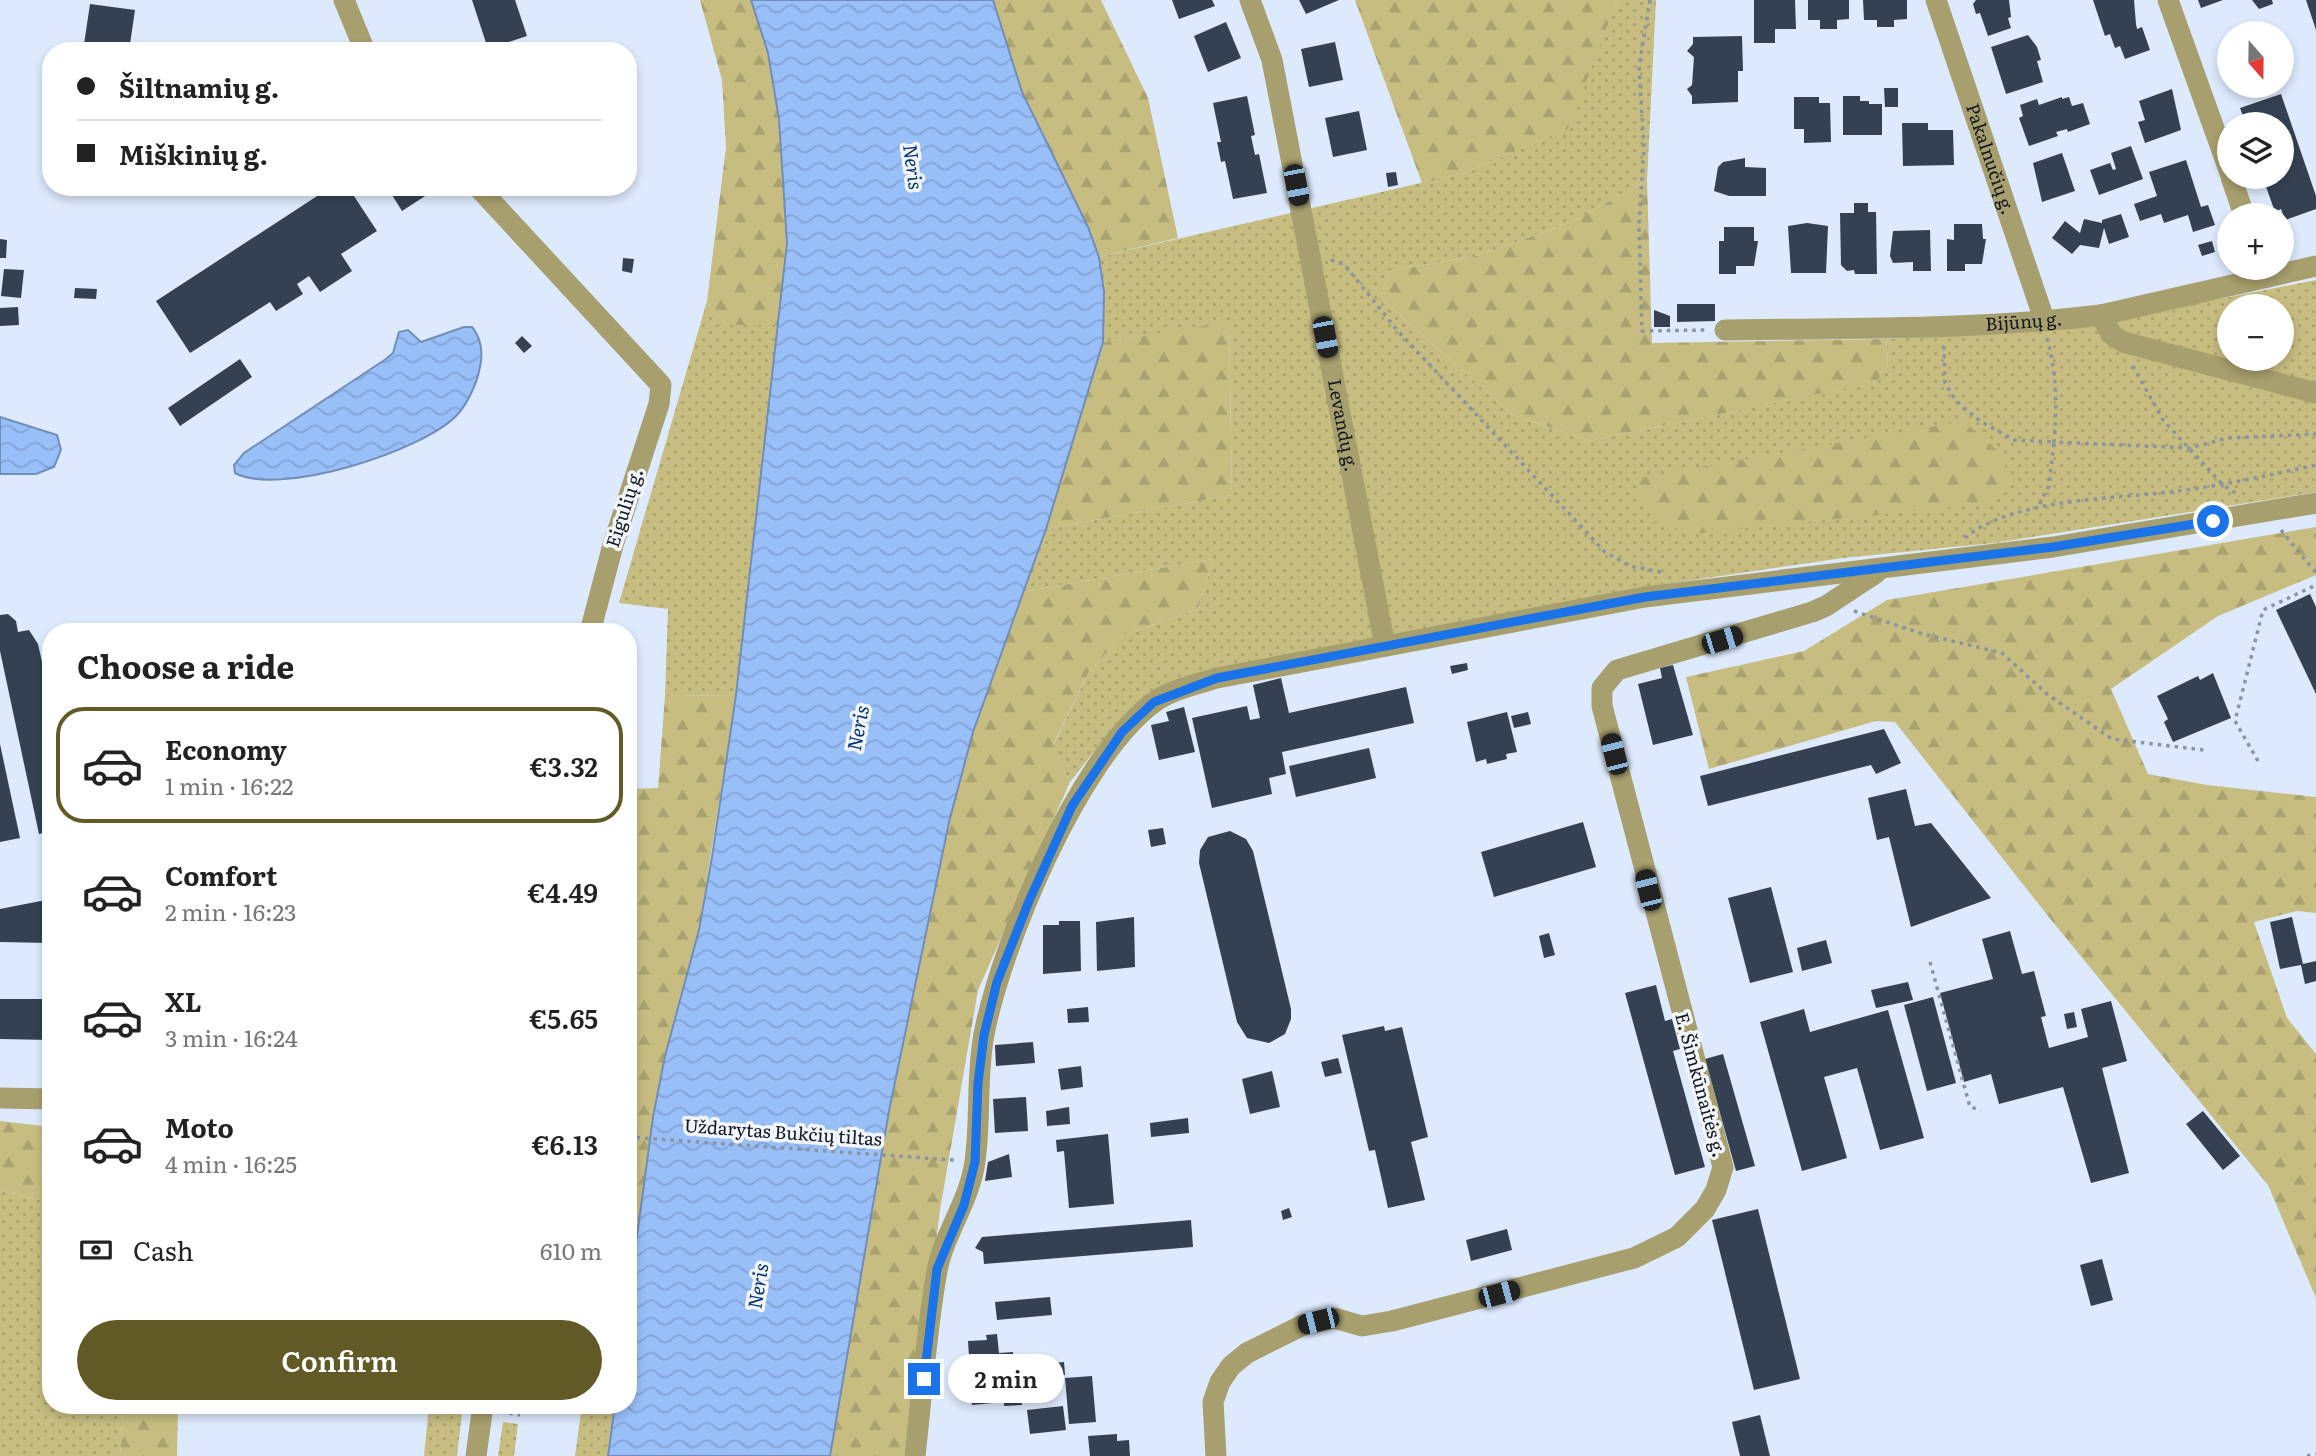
<!DOCTYPE html>
<meta charset="utf-8">
<style>
body{margin:0;font-family:Literata,serif;background:#f6f6f6;color:#222;height:100vh;display:flex;flex-direction:column;font-size:26px;white-space:nowrap}
*{box-sizing:border-box;margin:0}
p{font-size:23px;color:#767676}
.icon{flex:none;width:38px;height:38px;fill:none;stroke:currentColor;stroke-width:2;stroke-linecap:round;stroke-linejoin:round}
.map{position:relative;flex:1;overflow:hidden}
.details{position:absolute;left:42px;top:623px;width:595px;height:791px;display:flex;flex-direction:column;background:#fff;border-radius:28px;box-shadow:0 4px 10px #0003}
.details>*{flex:none}
.hud{position:absolute;left:42px;top:42px;width:595px;height:154px;border-radius:28px;box-shadow:0 4px 10px #0003;display:grid;align-content:center;height:154px;padding:0 35px;background:#fff}
.needle{width:46px;rotate:160deg}
.controls{position:absolute;left:2217px;top:21px;display:grid;gap:14px}
.controls a{display:grid;place-items:center;width:77px;height:77px;border-radius:50%;background:#fff;box-shadow:0 4px 10px #0003;font-size:35px}
.end{position:absolute;width:32px;height:32px;margin:-16px;border:9px solid #1a73e8;background:#fff;box-shadow:0 0 0 4px #fff}
.from{border-radius:50%}
.bubble{position:absolute;height:49px;border-radius:24px;background:#fff;box-shadow:0 4px 10px #0003;font-size:23px;font-weight:600;line-height:49px;text-align:center}
.car{position:absolute;width:21px;height:42px;margin:-21px -10px;border-radius:9px;box-shadow:0 0 5px 2px #0007;background:linear-gradient(#222 24%,#8ab4d8 0 40%,#222 0 76%,#8ab4d8 0 86%,#222 0)}
.hud b{display:flex;align-items:center;gap:24px;height:66px;font-size:26px}
.hud b+b{border-top:2px solid #e0e0e0}
.hud i{width:18px;height:18px;background:#222}
ul{padding:0;list-style:none}
li{display:flex;align-items:center;gap:21px;height:116px;margin:0 14px 10px;padding:0 21px;border:4px solid transparent;border-radius:28px}
li div{flex:1}
li b{display:block;font-size:26px}
li em{font-style:normal;font-weight:600}
li.current{border-color:#625a26}
li>.icon{width:63px;height:63px;stroke-width:1.5}
h2{padding:0 35px;font-size:32px;line-height:84px}
.pay{display:flex;align-items:center;gap:18px;height:77px;padding:0 35px;font-size:26px}
.pay p{margin-inline-start:auto}
.cta{display:flex;gap:14px;margin-top:auto;padding:14px 35px}
.cta a{flex:1;height:80px;border-radius:42px;background:#625a26;color:#fff;font-size:28px;font-weight:600;line-height:80px;text-align:center}
.map>svg:first-child{display:block}
</style>
<div class="map">
<svg width="2316" height="1456" viewBox="0 0 2316 1456">
<defs>
<pattern id="grass-dots" width="8" height="8" patternUnits="userSpaceOnUse" patternTransform="scale(1.75)"><rect width="8" height="8" fill="#c7bd81"/><path d="M2 2h.1M6 6h.1" fill="none" stroke="#aaa26f" stroke-width="1.8" stroke-linecap="round"/></pattern>
<pattern id="forest-firs" width="22" height="20" patternUnits="userSpaceOnUse" patternTransform="scale(1.75)"><rect width="22" height="20" fill="#c7bd81"/><path d="M5 1l3.5 6h-7zM16 11l3.5 6h-7z" fill="#aaa26f"/></pattern>
<pattern id="water-waves" width="16" height="10" patternUnits="userSpaceOnUse" patternTransform="scale(1.75)"><rect width="16" height="10" fill="#99bff9"/><path d="M0 5q4-4 8 0t8 0" fill="none" stroke="#83a3d5"/></pattern>
</defs>
<rect width="100%" height="100%" fill="#dde9fc"/>
<g fill="url(#grass-dots)" fill-rule="evenodd">
<path d="M1617,0H1656L1647,180L1574,221L1481,255L1390,271L1381,294L1386,303L1513,415L1589,441L1875,382L1888,365L1886,339L2022,333L2071,328L2316,280V492L1994,543L1843,558L1652,586L1270,658L1110,732L1070,782L1053,746L1089,672L1123,635L1198,609L1213,559L1022,592L1046,529L1232,495L1229,323L1103,342L1104,292L1099,257L1464,173L1567,129ZM2230,306H2282V359H2230Z"/>
<path d="M707,301L712,311L727,325H779L736,695L665,696L668,609L619,603Z"/>
<path d="M0,1190L51,1203V1405H123L120,1456H0Z"/>
<path d="M429,1405H463L457,1456H424Z"/>
<path d="M582,1405H615L608,1456H575Z"/>
<path d="M503,1422L518,1424L514,1456H498Z"/>
</g>
<g fill="url(#forest-firs)">
<path d="M700,0H751L768,53L779,119L787,243L779,325H727L712,311L707,301L726,147L722,80Z"/>
<path d="M993,0H1101L1148,98L1178,238L1099,257L1088,227L1022,92Z"/>
<path d="M1355,0H1617L1568,129L1464,173L1422,183Z"/>
<path d="M1647,180L1652,343L1886,339L1888,365L1876,382L1589,441L1513,415L1386,303L1381,294L1390,271L1481,255L1574,221Z"/>
<path d="M1229,322L1232,495L1046,529L1103,342Z"/>
<path d="M1964,421L2006,458L2008,483L1993,503L1691,534L1654,521L1632,479Z"/>
<path d="M2316,527V575L2218,616L2111,689L2148,774L2207,785L2316,797V913L2297,911L2254,922L2287,1018L2316,1054V1298L2268,1185L2052,921L1895,722L1876,721L1709,769L1686,677L1804,651L1887,600Z"/>
<path d="M1213,559L1198,609L1123,635L1089,672L1053,745L1070,782L978,990L940,1210L909,1456H830L889,1111L949,822L973,732L1022,592Z"/>
<path d="M736,695L699,929L665,1056L653,1117L628,1303V789L658,788L665,696Z"/>
<path d="M0,1121L51,1127V1203L0,1190Z"/>
<path d="M123,1405H178L177,1456H120Z"/>
</g>
<g fill="url(#water-waves)" stroke="#718db8" stroke-width="2">
<path d="M751,0H993L1022,92L1088,227L1099,257L1104,292L1103,342L1046,529L973,732L949,822L889,1111L830,1456H608L615,1405H628V1303L653,1117L665,1056L699,930L712,857L736,695L787,243L779,119L768,53Z"/>
<path d="M464,327H472C481,338 483,353 480,367C477,383 468,403 457,415C423,451 280,497 235,473L234,465L244,453L386,359L393,353L399,332L408,330L421,342Z"/>
<path d="M0,417L57,435L61,450L54,467L36,474H0Z"/>
</g>
<g fill="#354153">
<path d="M472,0H515L527,36L488,49Z"/>
<path d="M1172,0H1212L1215,6L1179,19Z"/>
<path d="M1299,0H1339L1306,14Z"/>
<path d="M1754,0H1795L1796,29H1775V43H1754Z"/>
<path d="M1808,0H1849V19L1837,20V29H1820V20H1808Z"/>
<path d="M1863,0H1907V19L1894,20V27H1877V20H1864Z"/>
<path d="M1976,0H2009L2011,17L2008,18L2011,28L1988,36L1980,13L1976,14L1973,4Z"/>
<path d="M2093,0H2134L2136,24L2137,29L2142,27L2150,50L2125,59L2120,46L2115,48L2110,34L2105,36Z"/>
<path d="M2198,0H2223L2201,8Z"/>
<path d="M2252,0H2272L2273,4L2259,9Z"/>
<path d="M2306,0H2316V30Z"/>
<path d="M90,4L135,10L129,51H83Z"/>
<path d="M1226,22L1241,58L1208,72L1194,36Z"/>
<path d="M2264,25L2266,33H2242Z"/>
<path d="M2028,35L2037,47L2041,60L2037,61L2043,82L2006,94L1991,47Z"/>
<path d="M1742,36L1743,71H1738V102L1692,104V96L1687,89L1692,85L1694,57L1687,51L1693,44V37Z"/>
<path d="M1335,42L1343,80L1309,87L1301,49Z"/>
<path d="M1884,88H1898V107H1885Z"/>
<path d="M2172,89L2181,130L2145,143L2138,122L2145,120L2139,101Z"/>
<path d="M2281,94L2316,196V209L2285,220L2281,209L2275,212L2264,181L2269,177H2282V124H2246L2240,108Z"/>
<path d="M1247,96L1255,135L1251,136L1255,155L1259,154L1267,193L1233,199L1225,161L1221,162L1217,142H1221L1213,103Z"/>
<path d="M1843,96H1860V101H1869V104H1882V135H1843Z"/>
<path d="M1794,97H1819V103H1830L1831,142L1804,143V129H1794Z"/>
<path d="M2062,97V99L2069,97L2072,106L2083,103L2090,124L2068,132L2067,129L2056,132L2058,136L2029,146L2019,118L2023,116L2020,105L2037,99L2039,105Z"/>
<path d="M1359,111L1367,150L1333,157L1325,118Z"/>
<path d="M1902,123H1928V130H1953L1954,165L1903,166Z"/>
<path d="M2131,146L2143,179L2099,195L2090,170L2110,163L2113,170L2116,169L2111,153Z"/>
<path d="M2062,153L2075,191L2042,202L2033,163Z"/>
<path d="M1745,158V167L1766,168V196H1729L1714,191L1718,167L1723,162Z"/>
<path d="M2186,160L2201,207L2208,205L2215,225L2193,232L2188,215L2164,223L2161,214L2140,221L2134,204L2157,196L2149,172Z"/>
<path d="M1396,172L1398,185L1388,187L1386,173Z"/>
<path d="M331,187H348L377,231L341,254L352,271L320,292L309,276L297,284L303,294L276,311L270,302L190,353L156,301Z"/>
<path d="M387,187H439L402,211Z"/>
<path d="M1854,203H1868V212H1876L1877,274H1855L1854,270L1847,271L1841,265L1840,213H1854Z"/>
<path d="M2121,214L2129,237L2109,244L2104,228L2099,248L2080,245L2072,254L2052,238L2065,221L2080,233L2084,219L2102,223V220Z"/>
<path d="M1807,223L1828,226L1826,273H1791L1788,226Z"/>
<path d="M1954,224H1982L1983,239H1986L1982,264H1965V271H1947V239L1954,240Z"/>
<path d="M1724,227H1754V241H1758L1754,266H1736V274H1719V241H1724Z"/>
<path d="M1930,230L1931,271H1913V262L1893,263L1890,256L1893,231Z"/>
<path d="M0,239L7,240L6,258H0Z"/>
<path d="M2212,241L2215,252L2202,256L2198,245Z"/>
<path d="M623,258L634,259L632,273L622,271Z"/>
<path d="M4,269L24,270L21,298L1,296Z"/>
<path d="M75,288L97,289L96,299L74,298Z"/>
<path d="M1677,304H1715V321L1677,322Z"/>
<path d="M18,307L19,325L0,326V308Z"/>
<path d="M1654,310L1670,316V327H1654Z"/>
<path d="M522,336L532,346L524,353L515,343Z"/>
<path d="M240,359L252,377L180,426L168,408Z"/>
<path d="M2310,594L2316,607V694L2276,610Z"/>
<path d="M8,614L16,621L18,632L29,630L38,644L51,702V831L39,834L0,651V615Z"/>
<path d="M1467,663L1468,670L1452,674L1450,666Z"/>
<path d="M1673,665L1693,735L1653,745L1638,684L1662,678L1660,668Z"/>
<path d="M2213,673L2231,718L2173,742L2164,722L2168,719L2157,696L2198,676L2200,680Z"/>
<path d="M1281,678L1289,713L1406,687L1414,723L1282,752L1286,774L1269,778L1272,794L1212,808L1192,718L1247,706L1250,720L1260,718L1253,685Z"/>
<path d="M1184,707L1195,752L1159,760L1151,725L1169,721L1166,712Z"/>
<path d="M1507,712L1517,752L1506,754L1507,759L1487,764L1486,759L1476,762L1467,722Z"/>
<path d="M1528,712L1531,724L1514,728L1511,716Z"/>
<path d="M1884,729L1901,763L1876,774L1871,765L1708,806L1700,776Z"/>
<path d="M0,744L20,838L0,842Z"/>
<path d="M1369,748L1376,778L1296,797L1289,766Z"/>
<path d="M1906,789L1915,826L1931,823L1991,898L1911,927L1889,837L1877,840L1868,798Z"/>
<path d="M1583,822L1596,867L1494,897L1481,852Z"/>
<path d="M1163,828L1166,844L1151,847L1148,830Z"/>
<path d="M1230,831L1246,839L1253,851L1291,1009V1019L1285,1034L1269,1043L1247,1038L1237,1022L1199,863L1200,850L1208,837Z"/>
<path d="M1771,887L1793,972L1750,983L1728,898Z"/>
<path d="M51,899V943L0,942V909Z"/>
<path d="M1134,917L1135,967L1097,971L1096,922Z"/>
<path d="M2292,917L2303,964L2316,961V981L2305,984L2301,965L2280,969L2270,922Z"/>
<path d="M1059,921H1080L1081,971L1043,974V925H1059Z"/>
<path d="M2010,931L2022,974L2034,971L2046,1016L2041,1017L2049,1048L2088,1037L2081,1009L2111,1001L2127,1061L2102,1068L2129,1173L2091,1183L2063,1087L1999,1104L1991,1074L1964,1082L1940,993L1993,979L1982,939Z"/>
<path d="M1549,933L1555,955L1544,958L1539,936Z"/>
<path d="M1826,940L1832,963L1802,971L1797,948Z"/>
<path d="M1908,982L1913,1000L1876,1008L1871,990Z"/>
<path d="M1656,985L1665,1021L1672,1019L1680,1049L1673,1051L1705,1167L1675,1175L1625,993Z"/>
<path d="M1933,997L1956,1083L1927,1091L1904,1005Z"/>
<path d="M0,999H51V1040L0,1039Z"/>
<path d="M1088,1007L1089,1022L1068,1023L1067,1009Z"/>
<path d="M1804,1009L1810,1032L1888,1010L1924,1138L1880,1150L1857,1068L1824,1077L1847,1158L1802,1171L1760,1022Z"/>
<path d="M2074,1012L2077,1027L2067,1029L2064,1014Z"/>
<path d="M1384,1026L1385,1031L1402,1027L1428,1137L1411,1142L1425,1200L1388,1208L1375,1150L1369,1151L1342,1035Z"/>
<path d="M1033,1042L1035,1063L996,1066L995,1045Z"/>
<path d="M1723,1054L1755,1166L1736,1171L1705,1059Z"/>
<path d="M1338,1058L1342,1073L1325,1077L1321,1062Z"/>
<path d="M1081,1066L1083,1087L1061,1090L1058,1069Z"/>
<path d="M1272,1071L1280,1107L1250,1114L1242,1079Z"/>
<path d="M1026,1097L1028,1131L995,1133L993,1099Z"/>
<path d="M1069,1107L1070,1124L1047,1126L1046,1111Z"/>
<path d="M2203,1111L2240,1156L2223,1170L2186,1124Z"/>
<path d="M1188,1118L1189,1133L1151,1137L1150,1123Z"/>
<path d="M1108,1134L1114,1204L1069,1208L1064,1151L1057,1152L1056,1140Z"/>
<path d="M1009,1154L1012,1177L985,1181L988,1162Z"/>
<path d="M1289,1208L1292,1217L1283,1220L1281,1211Z"/>
<path d="M1758,1209L1800,1379L1754,1390L1712,1220Z"/>
<path d="M1191,1220L1193,1247L984,1264L983,1252L975,1248L982,1237Z"/>
<path d="M1507,1229L1512,1250L1471,1261L1466,1240Z"/>
<path d="M2102,1259L2113,1300L2091,1306L2080,1265Z"/>
<path d="M1050,1297L1052,1315L997,1320L995,1302Z"/>
<path d="M997,1334L999,1353L1013,1352L1014,1369L970,1372L968,1341L987,1340L986,1335Z"/>
<path d="M1064,1362L1065,1375L1047,1377L1046,1364Z"/>
<path d="M1019,1374L1022,1405L1004,1406V1402L972,1405L969,1378Z"/>
<path d="M1092,1376L1096,1422L1069,1424L1065,1378Z"/>
<path d="M1063,1406L1066,1430L1030,1434L1027,1410Z"/>
<path d="M1760,1415L1770,1456H1740L1732,1422Z"/>
<path d="M1117,1434V1441L1129,1440L1130,1456H1090L1088,1436Z"/>
</g>
<g fill="none" stroke-linecap="round" stroke-linejoin="round">
<g stroke="#8a93a2" stroke-width="3.5" stroke-dasharray="3.5 5" stroke-linecap="butt">
<path d="M1650,0L1639,67L1644,148L1639,225L1642,331L1706,330"/>
<path d="M1331,260L1344,264L1397,330L1605,552L1630,566L1666,573"/>
<path d="M2047,338C2057,374 2057,405 2054,442L2189,448L2228,438L2316,434"/>
<path d="M1944,346L1945,383L1956,401L1980,421L2014,440L2054,442L2049,486L2038,507"/>
<path d="M2133,366L2163,420L2223,485L2240,496"/>
<path d="M2281,530L2316,573"/>
<path d="M1965,538C2012,498 2117,499 2178,491C2225,485 2270,475 2316,465"/>
<path d="M1854,611L1923,634L2002,653L2047,694L2112,739L2204,750"/>
<path d="M2258,761L2235,721L2263,610L2316,585"/>
<path d="M1930,962L1970,1107L1981,1110"/>
<path d="M628,1137L954,1160"/>
<path d="M501,1412L520,1415"/>
<path d="M2307,1456L2316,1454"/>
</g>
<g stroke="#a79f6d" stroke-width="21">
<path d="M344,0L365,51"/>
<path id="s1" d="M1250,0L1272,60L1385,646"/>
<path id="s2" d="M1936,0L2044,319"/>
<path d="M2168,0L2230,173"/>
<path d="M2231,177L2244,215"/>
<path d="M478,187L661,385L659,404L613,545L590,632"/>
<path d="M2101,315L2111,334L2123,342L2316,393"/>
<path id="s3" d="M1725,330C1850,328 1977,330 2101,315L2316,266"/>
<path d="M0,1098L51,1099"/>
<path d="M476,1456L483,1405"/>
<path d="M915,1456C922,1395 926,1332 937,1271C944,1233 970,1201 975,1161C981,1119 976,1077 984,1034C1002,943 1078,759 1153,703C1170,690 1197,684 1217,678L1645,597L2053,547L2316,503"/>
<path d="M1216,1456L1213,1402L1220,1382L1231,1366L1247,1353L1303,1325L1334,1318L1362,1326L1392,1321L1634,1258L1677,1237L1705,1209L1716,1190L1723,1167L1602,706V688L1617,670L1812,612L1826,606L1876,573"/>
</g>
</g>
<g fill="none" stroke-linecap="round" stroke-linejoin="round">
<path stroke="#1a73e8" stroke-width="9" d="M924,1379L937,1269L964,1205L975,1162L978,1083L984,1035L997,982L1029,901L1072,806L1122,732L1154,702L1217,678L1645,597L2053,547L2213,521"/>
</g>
<g text-anchor="middle" stroke-width="7" stroke-linejoin="round" paint-order="stroke">
<g font-size="18" fill="#131820" stroke="#f2f6fa">
<text dy="6" stroke="none"><textPath href="#s2" startOffset="168">Pakalnučių g.</textPath></text>
<text dy="6" stroke="none"><textPath href="#s3" startOffset="299">Bijūnų g.</textPath></text>
<text dy="6" stroke="none"><textPath href="#s1" startOffset="436">Levandų g.</textPath></text>
<text transform="translate(625 508) rotate(-72)" y="6">Eigulių g.</text>
<text transform="translate(1700 1085) rotate(75)" y="6">E. Šimkūnaitės g.</text>
<text transform="translate(783 1133) rotate(4)" y="6">Uždarytas Bukčių tiltas</text>
</g>
<g font-size="19" font-style="italic" fill="#023274" stroke="#f2f6fa">
<text transform="translate(913 167) rotate(82)" y="7">Neris</text>
<text transform="translate(858 728) rotate(-79)" y="7">Neris</text>
<text transform="translate(758 1286) rotate(-81)" y="7">Neris</text>
</g>
</g>
</svg>
<div class="controls">
<a><svg class="needle" viewBox="-14 -14 28 28"><path d="M0-13l5 13h-10z" fill="#e53935"/><path d="M0 13l5-13h-10z" fill="#767676"/></svg></a>
<a><svg class="icon" aria-label="layers" viewBox="0 0 24 24"><path d="M12 4l9 5-9 5-9-5zM3 14l9 5 9-5"/></svg></a>
<a>+</a>
<a>−</a>
</div>
<i class="end from" style="left:2213px;top:521px"></i>
<i class="end" style="left:924px;top:1379px"></i>
<div class="bubble" style="left:948px;top:1354px;width:116px">2 min</div>
<i class="car" style="left:1296px;top:185px;rotate:169deg"></i>
<i class="car" style="left:1325px;top:337px;rotate:169deg"></i>
<i class="car" style="left:1722px;top:640px;rotate:73deg"></i>
<i class="car" style="left:1614px;top:754px;rotate:346deg"></i>
<i class="car" style="left:1648px;top:890px;rotate:346deg"></i>
<i class="car" style="left:1499px;top:1294px;rotate:75deg"></i>
<i class="car" style="left:1318px;top:1321px;rotate:256deg"></i>
<div class="hud">
<b><i class="from"></i>Šiltnamių g.</b>
<b><i></i>Miškinių g.</b>
</div>
<section class="details">
<h2>Choose a ride</h2>
<ul>
<li class="current"><svg class="icon" aria-label="car" viewBox="0 0 24 24"><path d="M5 17H2v-5l4-1 3-4h7l3 4 3 1v5h-3M9 17h6M6 11h13"/><circle cx="7" cy="17" r="2"/><circle cx="17" cy="17" r="2"/></svg><div><b>Economy</b><p>1 min · 16:22</p></div><em>€3.32</em></li>
<li><svg class="icon" aria-label="car" viewBox="0 0 24 24"><path d="M5 17H2v-5l4-1 3-4h7l3 4 3 1v5h-3M9 17h6M6 11h13"/><circle cx="7" cy="17" r="2"/><circle cx="17" cy="17" r="2"/></svg><div><b>Comfort</b><p>2 min · 16:23</p></div><em>€4.49</em></li>
<li><svg class="icon" aria-label="car" viewBox="0 0 24 24"><path d="M5 17H2v-5l4-1 3-4h7l3 4 3 1v5h-3M9 17h6M6 11h13"/><circle cx="7" cy="17" r="2"/><circle cx="17" cy="17" r="2"/></svg><div><b>XL</b><p>3 min · 16:24</p></div><em>€5.65</em></li>
<li><svg class="icon" aria-label="car" viewBox="0 0 24 24"><path d="M5 17H2v-5l4-1 3-4h7l3 4 3 1v5h-3M9 17h6M6 11h13"/><circle cx="7" cy="17" r="2"/><circle cx="17" cy="17" r="2"/></svg><div><b>Moto</b><p>4 min · 16:25</p></div><em>€6.13</em></li>
</ul>
<div class="pay"><svg class="icon" aria-label="cash" viewBox="0 0 24 24"><path d="M3 7h18v10H3z"/><circle cx="12" cy="12" r="2"/></svg>Cash<p>610 m</p></div>
<div class="cta"><a>Confirm</a></div>
</section>
</div>
